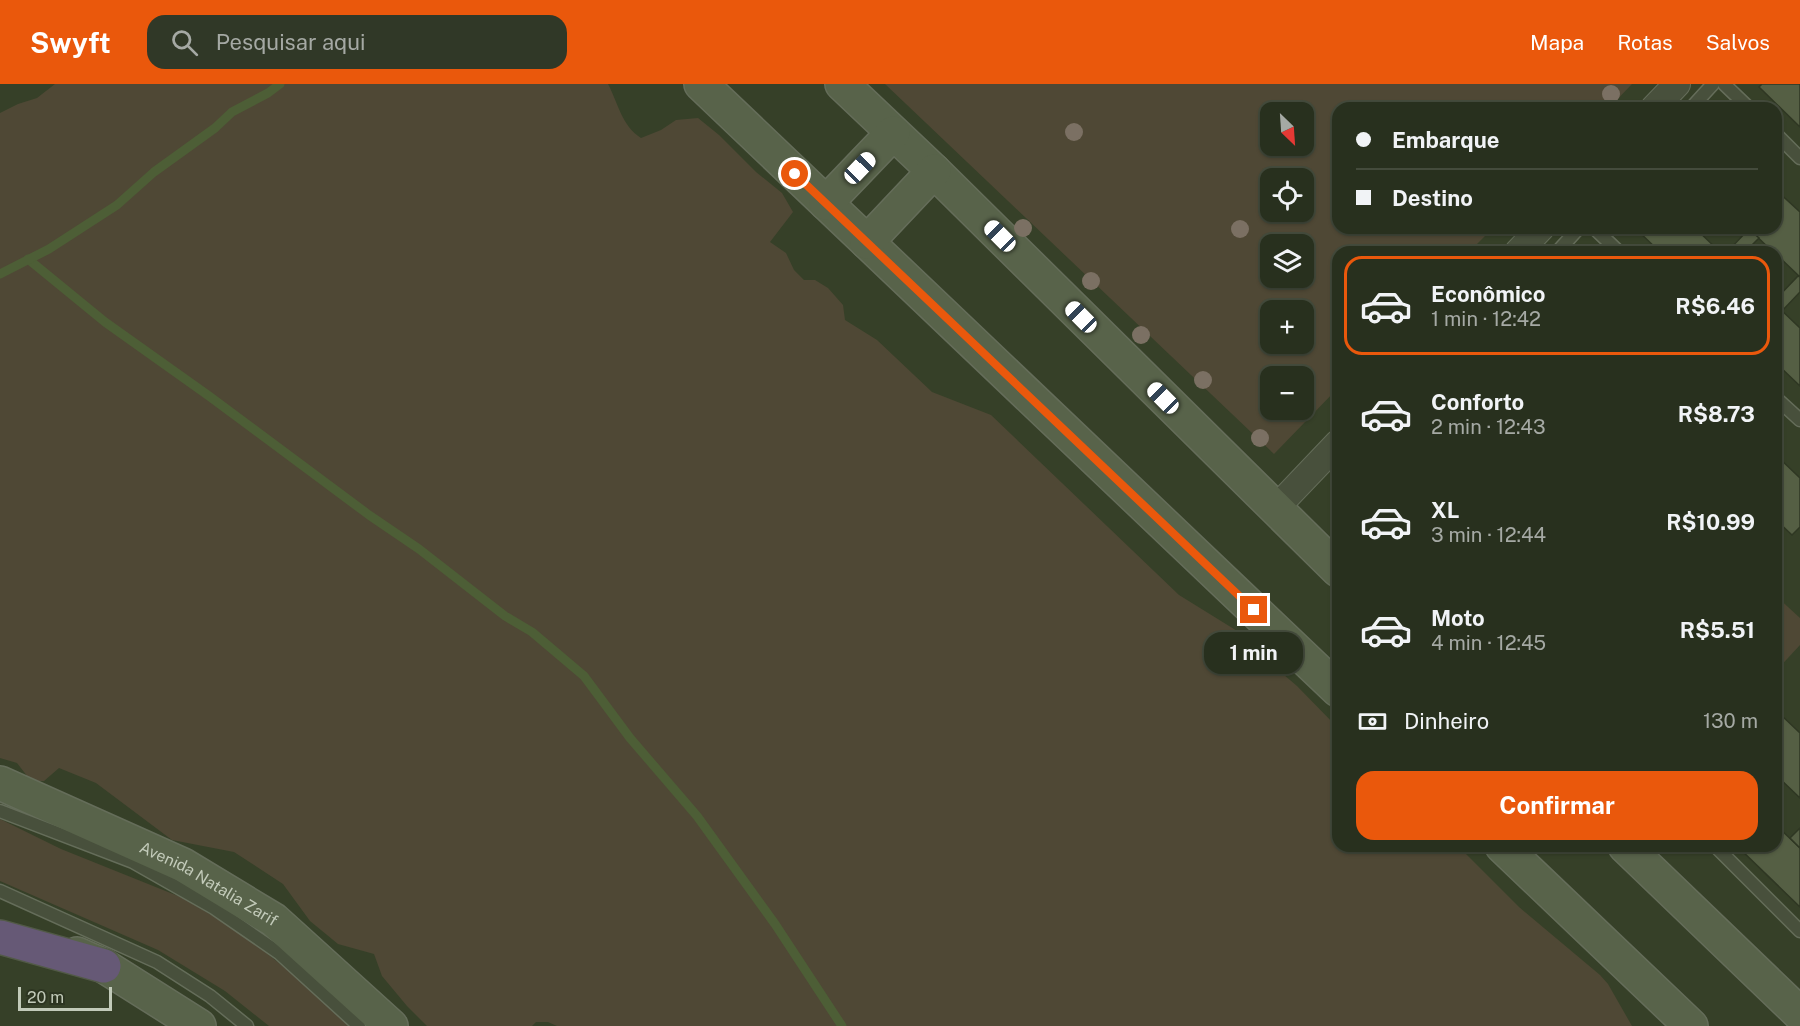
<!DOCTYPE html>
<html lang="pt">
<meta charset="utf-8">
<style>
body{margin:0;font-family:"Public Sans",sans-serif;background:#303827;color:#f1f3f6;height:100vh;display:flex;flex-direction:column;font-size:22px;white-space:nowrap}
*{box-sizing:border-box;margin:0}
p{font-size:20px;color:#a5a9a4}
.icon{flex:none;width:33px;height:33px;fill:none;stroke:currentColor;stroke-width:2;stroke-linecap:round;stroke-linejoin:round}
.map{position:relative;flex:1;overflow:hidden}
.panel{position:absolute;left:1332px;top:162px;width:450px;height:606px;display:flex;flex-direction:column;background:#28301e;border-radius:18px;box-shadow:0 2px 4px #0004,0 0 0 2px #444b3c}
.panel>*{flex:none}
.guide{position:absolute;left:1332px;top:18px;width:450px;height:132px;border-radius:18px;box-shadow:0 2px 4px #0004,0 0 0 2px #444b3c;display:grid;align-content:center;height:132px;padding:0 24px;background:#28301e}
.needle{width:39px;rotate:155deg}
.buttons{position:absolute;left:1260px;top:18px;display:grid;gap:12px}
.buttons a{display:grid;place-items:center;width:54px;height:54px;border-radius:12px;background:#28301e;box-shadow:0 2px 4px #0004,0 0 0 2px #444b3c;font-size:30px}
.scale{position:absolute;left:18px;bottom:15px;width:94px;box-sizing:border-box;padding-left:6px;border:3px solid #c2cab9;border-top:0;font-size:16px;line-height:21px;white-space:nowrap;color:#c2cab9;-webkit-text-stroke:4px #2d3521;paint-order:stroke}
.end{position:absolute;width:27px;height:27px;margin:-14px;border:8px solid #ea580c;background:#fff;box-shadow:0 0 0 3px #fff}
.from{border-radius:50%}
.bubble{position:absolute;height:42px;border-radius:18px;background:#28301e;box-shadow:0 2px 4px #0004,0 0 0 2px #444b3c;font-size:20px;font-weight:700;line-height:42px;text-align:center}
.car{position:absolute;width:18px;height:36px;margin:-18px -9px;border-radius:8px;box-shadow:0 0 4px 2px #0007;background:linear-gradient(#fff 24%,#345 0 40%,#fff 0 76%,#345 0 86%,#fff 0)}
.guide b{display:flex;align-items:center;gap:21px;height:57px;font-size:22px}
.guide b+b{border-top:2px solid #444b3c}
.guide i{width:15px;height:15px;background:#f1f3f6}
ul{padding:10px 0 0;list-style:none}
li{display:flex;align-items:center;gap:18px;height:99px;margin:0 12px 9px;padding:0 12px;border:3px solid transparent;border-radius:18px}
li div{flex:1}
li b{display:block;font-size:22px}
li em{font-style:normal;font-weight:700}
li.current{border-color:#ea580c}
li>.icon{width:54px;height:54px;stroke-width:1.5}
.pay{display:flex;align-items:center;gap:15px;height:66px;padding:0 24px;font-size:22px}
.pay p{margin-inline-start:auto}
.cta{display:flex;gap:12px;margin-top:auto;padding:12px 24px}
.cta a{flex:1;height:69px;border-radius:18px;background:#ea580c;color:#fff;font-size:24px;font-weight:700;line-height:69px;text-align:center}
header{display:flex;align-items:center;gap:36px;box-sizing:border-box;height:84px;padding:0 30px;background:#ea580c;color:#fff}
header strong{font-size:28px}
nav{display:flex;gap:33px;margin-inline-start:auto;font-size:21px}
.search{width:420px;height:54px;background:#303827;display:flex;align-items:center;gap:15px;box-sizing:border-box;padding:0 21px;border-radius:18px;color:#a5a9a4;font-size:22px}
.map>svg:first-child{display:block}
</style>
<header>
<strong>Swyft</strong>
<div class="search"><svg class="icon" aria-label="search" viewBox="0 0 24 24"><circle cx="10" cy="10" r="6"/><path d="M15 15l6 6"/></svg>Pesquisar aqui</div>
<nav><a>Mapa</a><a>Rotas</a><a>Salvos</a></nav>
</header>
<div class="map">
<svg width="1800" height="942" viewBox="0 0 1800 942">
<rect width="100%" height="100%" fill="#364028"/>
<g fill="#4f4835" fill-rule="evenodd">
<path d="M55,0H608C618,19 622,42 641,54L661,46L676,36L698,34L719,51L756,88L782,109L793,128L770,158L786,169L794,186L804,196H815L828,204L843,221L845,236L877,256L932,308L991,331L1179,511L1242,550L1263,573L1297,602L1338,644V762H1458L1519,823L1600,891L1608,900L1632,942H557L548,938H536L532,942H427L407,922L382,892L374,870L338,860L310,837L283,800L234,768L172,756L96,699L59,684L44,697H31L17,679L0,674V29L18,20L37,14Z"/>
<path d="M885,0H1632L1609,24H1338V144H1493L1469,168H1338V304L1274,370ZM1304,28V62H1270V28ZM1270,94H1304V128H1270ZM1270,160H1304V194H1270ZM1270,226H1304V260H1270ZM1270,292H1304V326H1270Z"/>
<path d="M1776,512L1800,534V561L1776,587Z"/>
<path d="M0,735L61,765L183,814L243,850L290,888L349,942H269L225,907L158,866L0,797Z"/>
</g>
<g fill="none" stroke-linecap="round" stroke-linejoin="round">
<g stroke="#4d5e36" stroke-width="9">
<path d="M28,175L105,238L209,312L369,431L419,465L505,532L532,548L584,592L630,654L697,732L775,840L842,942"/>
<path d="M0,190L49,165L117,121L154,88L215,44L232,28L268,9L280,0"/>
</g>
</g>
<g fill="#555f44" stroke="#2f3723" stroke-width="1.5">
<path d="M1762,0H1800V43L1759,3Z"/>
<path d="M1776,106L1800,128V193L1776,170V168H1773L1748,144H1776Z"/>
<path d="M1635,144H1695L1720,168H1660Z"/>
<path d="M1749,145L1759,154L1745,168H1727Z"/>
<path d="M1798,192L1800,193V208L1782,227L1776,221V215Z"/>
<path d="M1776,221L1800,244V302L1776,279Z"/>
<path d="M1776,371L1800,394V443L1792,451L1776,436Z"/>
<path d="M1780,630L1800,649V714L1776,691V634Z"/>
<path d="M1776,741L1800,764V823L1737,762H1776Z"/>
<path d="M1800,744V764L1790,754Z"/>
</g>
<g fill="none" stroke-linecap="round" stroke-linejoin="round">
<g stroke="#656d5a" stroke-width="15">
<g id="lane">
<path d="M1724,0L1749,24"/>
<path d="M1691,24L1713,0"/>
<path d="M1776,50L1800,74"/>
<path d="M1594,144L1619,168"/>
<path d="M1557,168L1579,144"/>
<path d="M1776,314L1800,336"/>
<path d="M0,727L133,778L214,824L279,869L359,942"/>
<path d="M1715,762L1800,847"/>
<path d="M0,807L157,878L210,912L247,942"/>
</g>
</g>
<g stroke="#656d5a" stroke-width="28">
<g id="street">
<path d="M1654,24L1677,0"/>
<path d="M1518,168L1541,144"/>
<path d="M1275,425L1338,359"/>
</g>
</g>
<g stroke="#656d5a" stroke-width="36">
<g id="secondary">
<path d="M701,0L1338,606"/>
<path d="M842,0L934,87L1338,486"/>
<path d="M826,119L893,49"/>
<path d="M867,158L934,87"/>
<path id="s1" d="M0,699L183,781L274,836L391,942"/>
<path d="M1502,762L1691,942"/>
<path d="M1625,762L1800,930"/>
<path d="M77,870L104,882L199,942"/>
</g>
</g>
<g stroke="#525a47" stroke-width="36">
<path id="highway" d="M0,853L104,882"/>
</g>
<use href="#lane" stroke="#48503c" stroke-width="12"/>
<use href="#street" stroke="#48503c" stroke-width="26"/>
<use href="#secondary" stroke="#58634a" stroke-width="33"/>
<use href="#highway" stroke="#665976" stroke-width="33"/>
</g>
<g fill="#7b7063">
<circle cx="1611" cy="10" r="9"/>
<circle cx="1074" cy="48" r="9"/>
<circle cx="1023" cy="144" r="9"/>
<circle cx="1240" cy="145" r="9"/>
<circle cx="1091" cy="197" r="9"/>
<circle cx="1141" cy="251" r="9"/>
<circle cx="1203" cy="296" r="9"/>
<circle cx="1260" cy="354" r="9"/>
</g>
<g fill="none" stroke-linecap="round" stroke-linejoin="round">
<path stroke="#ea580c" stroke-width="8" d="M795,90L1254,526"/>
</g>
<g text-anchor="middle" stroke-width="6" stroke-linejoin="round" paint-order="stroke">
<g font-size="16" fill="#c2cab9" stroke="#2d3521">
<text dy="6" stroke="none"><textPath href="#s1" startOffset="232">Avenida Natalia Zarif</textPath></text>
</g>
</g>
</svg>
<div class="buttons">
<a><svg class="needle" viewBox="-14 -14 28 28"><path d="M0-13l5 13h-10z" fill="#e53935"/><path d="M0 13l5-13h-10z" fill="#a5a9a4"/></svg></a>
<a><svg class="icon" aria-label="locate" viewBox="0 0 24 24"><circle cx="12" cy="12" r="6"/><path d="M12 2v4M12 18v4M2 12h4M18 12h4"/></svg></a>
<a><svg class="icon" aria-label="layers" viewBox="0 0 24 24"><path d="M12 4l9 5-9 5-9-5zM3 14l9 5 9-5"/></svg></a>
<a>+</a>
<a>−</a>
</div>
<div class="scale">20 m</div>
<i class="end from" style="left:795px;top:90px"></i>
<i class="end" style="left:1254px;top:526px"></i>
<div class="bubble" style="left:1204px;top:548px;width:99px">1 min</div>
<i class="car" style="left:860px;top:84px;rotate:44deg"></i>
<i class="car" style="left:1000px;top:152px;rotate:315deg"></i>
<i class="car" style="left:1081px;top:233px;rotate:315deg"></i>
<i class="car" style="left:1163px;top:314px;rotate:315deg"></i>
<div class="guide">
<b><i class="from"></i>Embarque</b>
<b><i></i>Destino</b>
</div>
<section class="panel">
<ul>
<li class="current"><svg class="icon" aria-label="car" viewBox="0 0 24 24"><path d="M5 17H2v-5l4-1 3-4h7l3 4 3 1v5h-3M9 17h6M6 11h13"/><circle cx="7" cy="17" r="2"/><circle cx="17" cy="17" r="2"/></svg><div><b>Econômico</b><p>1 min · 12:42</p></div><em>R$6.46</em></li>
<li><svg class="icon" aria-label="car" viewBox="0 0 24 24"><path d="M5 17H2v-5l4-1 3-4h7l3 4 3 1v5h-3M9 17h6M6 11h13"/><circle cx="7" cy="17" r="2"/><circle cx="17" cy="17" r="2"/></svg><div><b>Conforto</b><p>2 min · 12:43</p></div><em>R$8.73</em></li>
<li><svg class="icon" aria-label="car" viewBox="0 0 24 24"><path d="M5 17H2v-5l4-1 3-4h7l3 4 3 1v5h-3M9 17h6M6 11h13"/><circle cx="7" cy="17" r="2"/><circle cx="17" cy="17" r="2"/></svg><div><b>XL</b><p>3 min · 12:44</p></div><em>R$10.99</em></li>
<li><svg class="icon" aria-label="car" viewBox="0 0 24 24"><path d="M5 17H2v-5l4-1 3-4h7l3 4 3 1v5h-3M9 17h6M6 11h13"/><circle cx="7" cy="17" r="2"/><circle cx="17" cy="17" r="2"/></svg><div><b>Moto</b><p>4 min · 12:45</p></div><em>R$5.51</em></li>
</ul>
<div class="pay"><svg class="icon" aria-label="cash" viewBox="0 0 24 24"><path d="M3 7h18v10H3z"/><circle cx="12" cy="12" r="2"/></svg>Dinheiro<p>130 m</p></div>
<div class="cta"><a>Confirmar</a></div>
</section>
</div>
